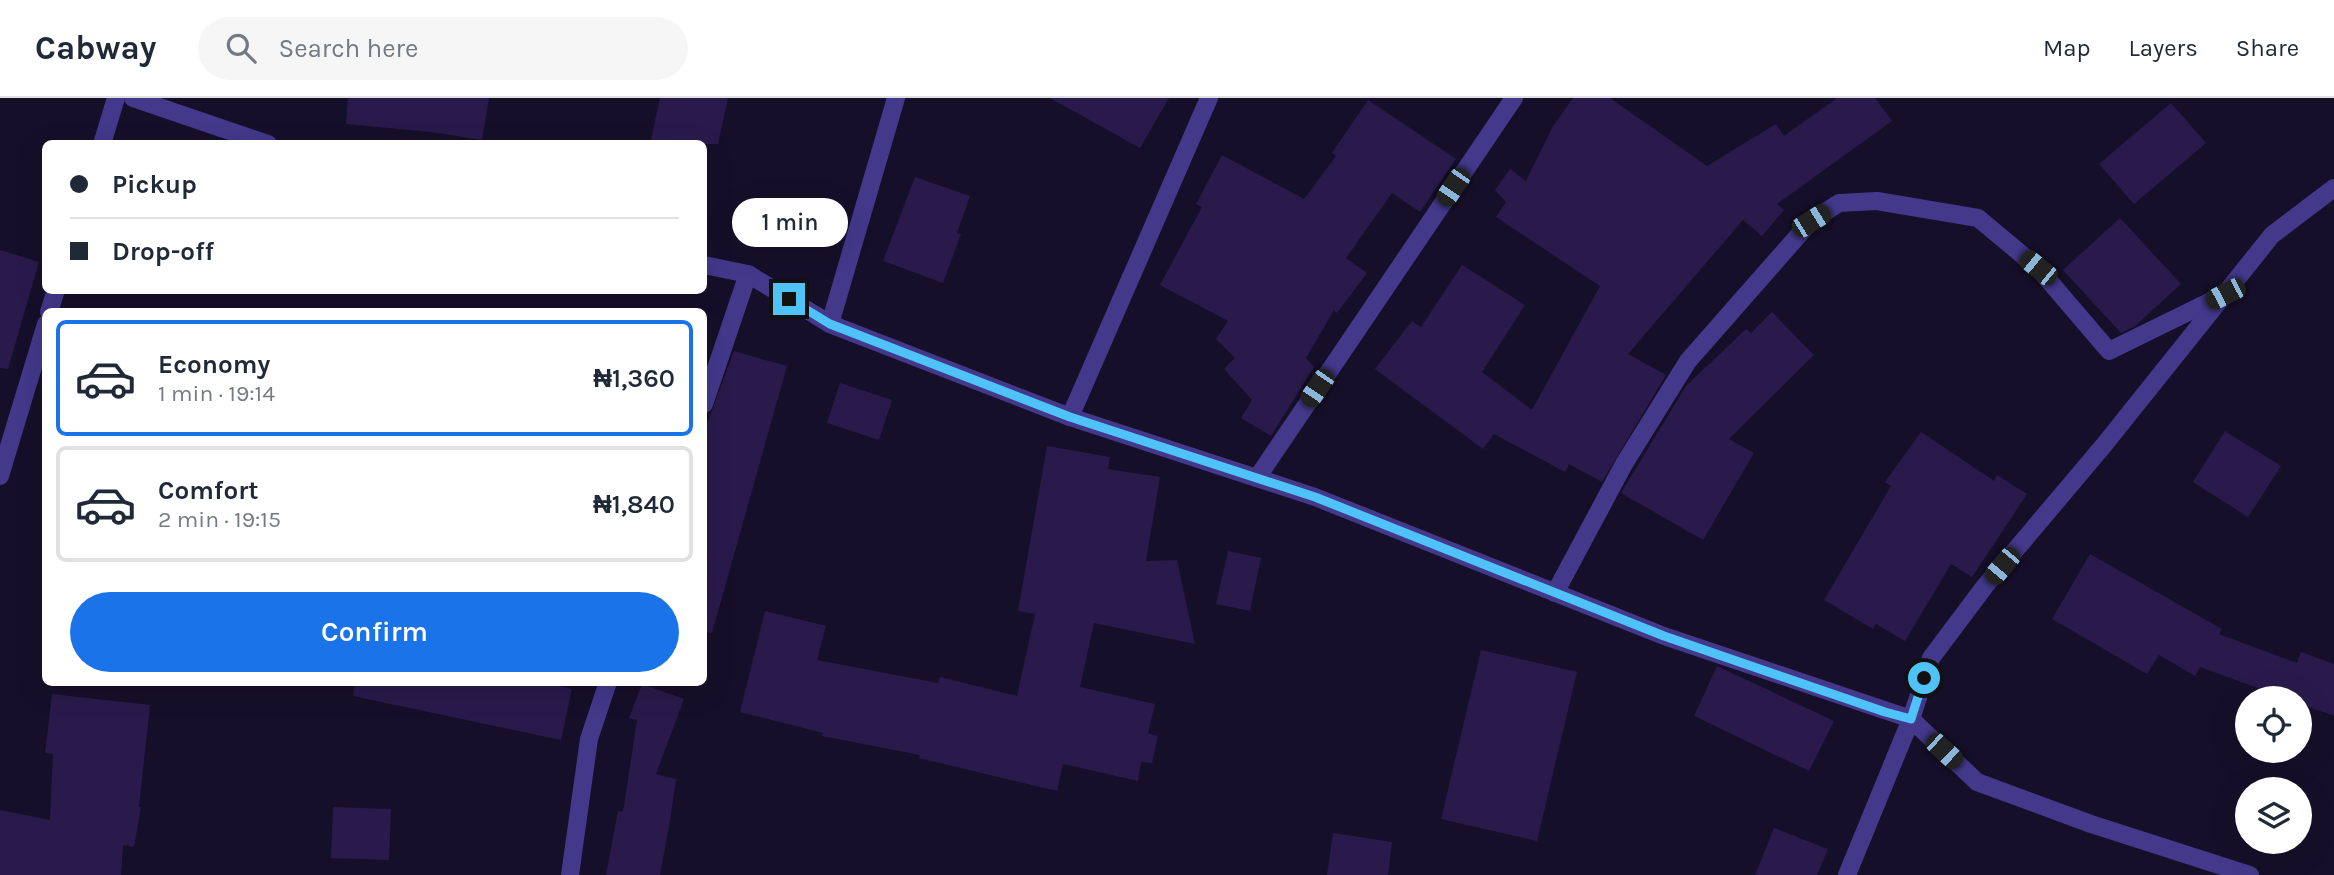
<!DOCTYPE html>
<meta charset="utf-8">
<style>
body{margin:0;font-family:Karla,sans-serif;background:#f6f6f7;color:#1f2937;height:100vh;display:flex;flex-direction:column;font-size:26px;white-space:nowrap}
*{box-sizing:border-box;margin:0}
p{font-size:23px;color:#747a83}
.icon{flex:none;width:38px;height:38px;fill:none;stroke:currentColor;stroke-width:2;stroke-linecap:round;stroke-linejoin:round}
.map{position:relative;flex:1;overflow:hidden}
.sheet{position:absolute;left:42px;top:210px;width:665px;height:378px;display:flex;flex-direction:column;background:#fff;border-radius:10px;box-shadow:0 7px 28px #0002}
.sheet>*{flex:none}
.banner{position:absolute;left:42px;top:42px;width:665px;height:154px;border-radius:10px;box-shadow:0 7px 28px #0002;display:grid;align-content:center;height:154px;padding:0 28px;background:#fff}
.fabs{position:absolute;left:2235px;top:588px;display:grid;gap:14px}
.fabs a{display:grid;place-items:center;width:77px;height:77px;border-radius:50%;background:#fff;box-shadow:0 7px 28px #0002;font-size:35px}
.end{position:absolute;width:32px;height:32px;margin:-16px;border:9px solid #4fc3f7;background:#111;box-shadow:0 0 0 4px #111}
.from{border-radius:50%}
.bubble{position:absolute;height:49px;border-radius:24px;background:#fff;box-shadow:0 7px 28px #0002;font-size:23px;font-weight:600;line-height:49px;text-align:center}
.car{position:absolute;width:21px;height:42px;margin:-21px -10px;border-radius:9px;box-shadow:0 0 5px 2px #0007;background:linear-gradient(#222 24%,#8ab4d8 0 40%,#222 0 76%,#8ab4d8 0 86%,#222 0)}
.banner b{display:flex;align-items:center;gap:24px;height:66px;font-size:26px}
.banner b+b{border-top:2px solid #e0e1e3}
.banner i{width:18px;height:18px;background:#1f2937}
ul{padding:12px 0 0;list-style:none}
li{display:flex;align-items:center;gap:21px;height:116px;margin:0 14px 10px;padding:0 14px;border:4px solid #e0e1e3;border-radius:10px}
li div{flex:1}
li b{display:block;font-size:26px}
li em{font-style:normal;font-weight:600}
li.active{border-color:#1a73e8}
li>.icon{width:63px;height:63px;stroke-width:1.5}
.cta{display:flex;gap:14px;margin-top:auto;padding:14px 28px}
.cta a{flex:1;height:80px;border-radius:42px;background:#1a73e8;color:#fff;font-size:28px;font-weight:600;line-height:80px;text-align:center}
header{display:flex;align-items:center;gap:42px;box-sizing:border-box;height:98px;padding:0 35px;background:#fff;border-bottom:2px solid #e0e1e3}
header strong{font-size:33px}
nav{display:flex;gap:38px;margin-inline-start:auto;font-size:24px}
.search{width:490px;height:63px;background:#f6f6f7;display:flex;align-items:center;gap:18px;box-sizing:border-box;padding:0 24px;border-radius:38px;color:#747a83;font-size:26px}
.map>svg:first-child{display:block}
</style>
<header>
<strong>Cabway</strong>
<div class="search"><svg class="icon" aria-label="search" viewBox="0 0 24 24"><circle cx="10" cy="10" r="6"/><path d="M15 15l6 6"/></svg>Search here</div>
<nav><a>Map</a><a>Layers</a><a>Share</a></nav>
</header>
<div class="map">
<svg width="2334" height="777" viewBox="0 0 2334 777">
<rect width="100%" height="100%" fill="#160f29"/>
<g fill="#291a4b">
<path d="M348,0H489L482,42L431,34L346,26Z"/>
<path d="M660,0H728L718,46H650Z"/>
<path d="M1050,0H1169L1140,50Z"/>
<path d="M1573,0H1610L1707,68L1776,26L1784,38L1837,0H1875L1892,23L1777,106L1784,112L1762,138L1743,122L1628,256L1666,277L1602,384L1569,366L1565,374L1494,336L1483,351L1375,271L1412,223L1421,229L1462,167L1525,207L1482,274L1532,312L1600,188L1496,119L1506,104L1495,92L1510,71L1526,83L1553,28Z"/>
<path d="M1368,2L1456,61L1420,114L1392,95L1346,160L1367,175L1337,215L1334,212L1306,260L1314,269L1271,338L1241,320L1252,302L1224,271L1235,260L1216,241L1228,223L1160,187L1202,109L1196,106L1222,57L1304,101L1336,58L1332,55Z"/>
<path d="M2171,5L2206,45L2134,106L2099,66Z"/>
<path d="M915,79L970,98L957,135L961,136L943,185L883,163Z"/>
<path d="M2120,120L2181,186L2135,228L2121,235L2063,172Z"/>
<path d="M0,152L39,164L8,271L0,270Z"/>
<path d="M1772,214L1814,257L1729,341L1754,355L1703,442L1621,395L1686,288L1746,231L1751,235Z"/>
<path d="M734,253L787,268L712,535L704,534V334Z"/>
<path d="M840,285L892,302L879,342L827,325Z"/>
<path d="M2225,333L2281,368L2248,419L2193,384Z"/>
<path d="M1921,334L1994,383L1997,377L2027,396L1972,479L1951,466L1905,543L1876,526L1873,531L1824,502L1891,388L1885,384Z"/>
<path d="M1047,348L1110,359L1108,371L1160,379L1146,463L1177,462L1195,546L1094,525L1080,589L1155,606L1148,635L1158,638L1152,665L1141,664L1138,683L1063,666L1057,693L919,660L920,657L822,638L823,635L740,614L765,513L826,528L817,562L938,585L940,579L1017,598L1035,516L1018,513Z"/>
<path d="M1228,453L1261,460L1250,513L1216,506Z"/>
<path d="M2090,456L2222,531L2219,536L2297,565L2301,554L2334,566V618L2300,606V600H2285L2200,569L2195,578L2159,557L2147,576L2052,521Z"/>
<path d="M1481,552L1577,574L1537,743L1441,721Z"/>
<path d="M1717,568L1834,623L1809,673L1694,618Z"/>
<path d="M355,584H542L572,591L561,642L353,598Z"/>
<path d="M642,586L684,601L656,676L676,681L670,723L660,777H606L618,713L623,714L637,622L629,620Z"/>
<path d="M52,596L150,607L139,709H141L134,749L123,747L121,777H0V712L50,722L53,656L45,655Z"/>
<path d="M333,709L391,711L389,762L331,760Z"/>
<path d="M1774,730L1828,751L1817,777H1755Z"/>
<path d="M1333,735L1392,744L1388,777H1327Z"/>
</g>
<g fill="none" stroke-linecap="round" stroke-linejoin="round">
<g stroke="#43388a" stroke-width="18">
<path d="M133,0L268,46"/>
<path d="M102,46L116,0"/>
<path d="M704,167L748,176L830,226L1070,319L1315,399L1664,538L1911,621L1977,684L2091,726L2250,777"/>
<path d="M49,214L56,192"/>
<path d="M830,226L896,0"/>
<path d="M704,306L748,176"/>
<path d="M1070,319L1209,0"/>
<path d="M0,378L46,226"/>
<path d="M1257,380L1514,0"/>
<path d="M1555,495L1624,366L1688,263L1811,123L1839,105L1877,103L1978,120L2038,170L2109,253L2225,196"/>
<path d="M570,777L589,641L608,584"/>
<path d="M1847,777L1911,621L1931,560L1985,488L2104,347L2272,137L2334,90"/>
</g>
</g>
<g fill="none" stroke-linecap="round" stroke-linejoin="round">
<path stroke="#4fc3f7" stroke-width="9" d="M789,201L830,226L1070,319L1315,399L1664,538L1885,614L1911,621L1924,580"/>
</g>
</svg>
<div class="fabs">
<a><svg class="icon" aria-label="locate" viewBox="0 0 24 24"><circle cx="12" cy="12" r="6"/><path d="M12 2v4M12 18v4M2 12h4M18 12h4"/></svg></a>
<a><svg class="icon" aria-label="layers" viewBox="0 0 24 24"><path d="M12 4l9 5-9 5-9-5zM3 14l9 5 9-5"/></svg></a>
</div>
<i class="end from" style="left:1924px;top:580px"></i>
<i class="end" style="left:789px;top:201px"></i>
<div class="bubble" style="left:732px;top:100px;width:116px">1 min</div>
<i class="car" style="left:1453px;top:89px;rotate:214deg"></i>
<i class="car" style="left:1811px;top:123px;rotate:58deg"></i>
<i class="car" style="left:2038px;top:170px;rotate:309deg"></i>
<i class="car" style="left:2225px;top:196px;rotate:243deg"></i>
<i class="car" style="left:1317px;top:290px;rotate:214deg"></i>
<i class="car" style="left:2002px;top:468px;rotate:220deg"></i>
<i class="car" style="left:1944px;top:653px;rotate:133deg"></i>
<div class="banner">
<b><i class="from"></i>Pickup</b>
<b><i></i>Drop-off</b>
</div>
<section class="sheet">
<ul>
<li class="active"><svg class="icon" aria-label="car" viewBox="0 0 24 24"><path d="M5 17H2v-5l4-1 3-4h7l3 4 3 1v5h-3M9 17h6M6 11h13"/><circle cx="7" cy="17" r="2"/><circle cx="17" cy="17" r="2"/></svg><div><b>Economy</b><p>1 min · 19:14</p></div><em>₦1,360</em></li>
<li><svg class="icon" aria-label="car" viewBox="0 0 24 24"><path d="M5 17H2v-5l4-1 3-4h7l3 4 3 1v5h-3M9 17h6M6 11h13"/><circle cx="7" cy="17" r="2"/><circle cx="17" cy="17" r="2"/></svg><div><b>Comfort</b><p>2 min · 19:15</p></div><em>₦1,840</em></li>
</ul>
<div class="cta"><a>Confirm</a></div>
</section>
</div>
